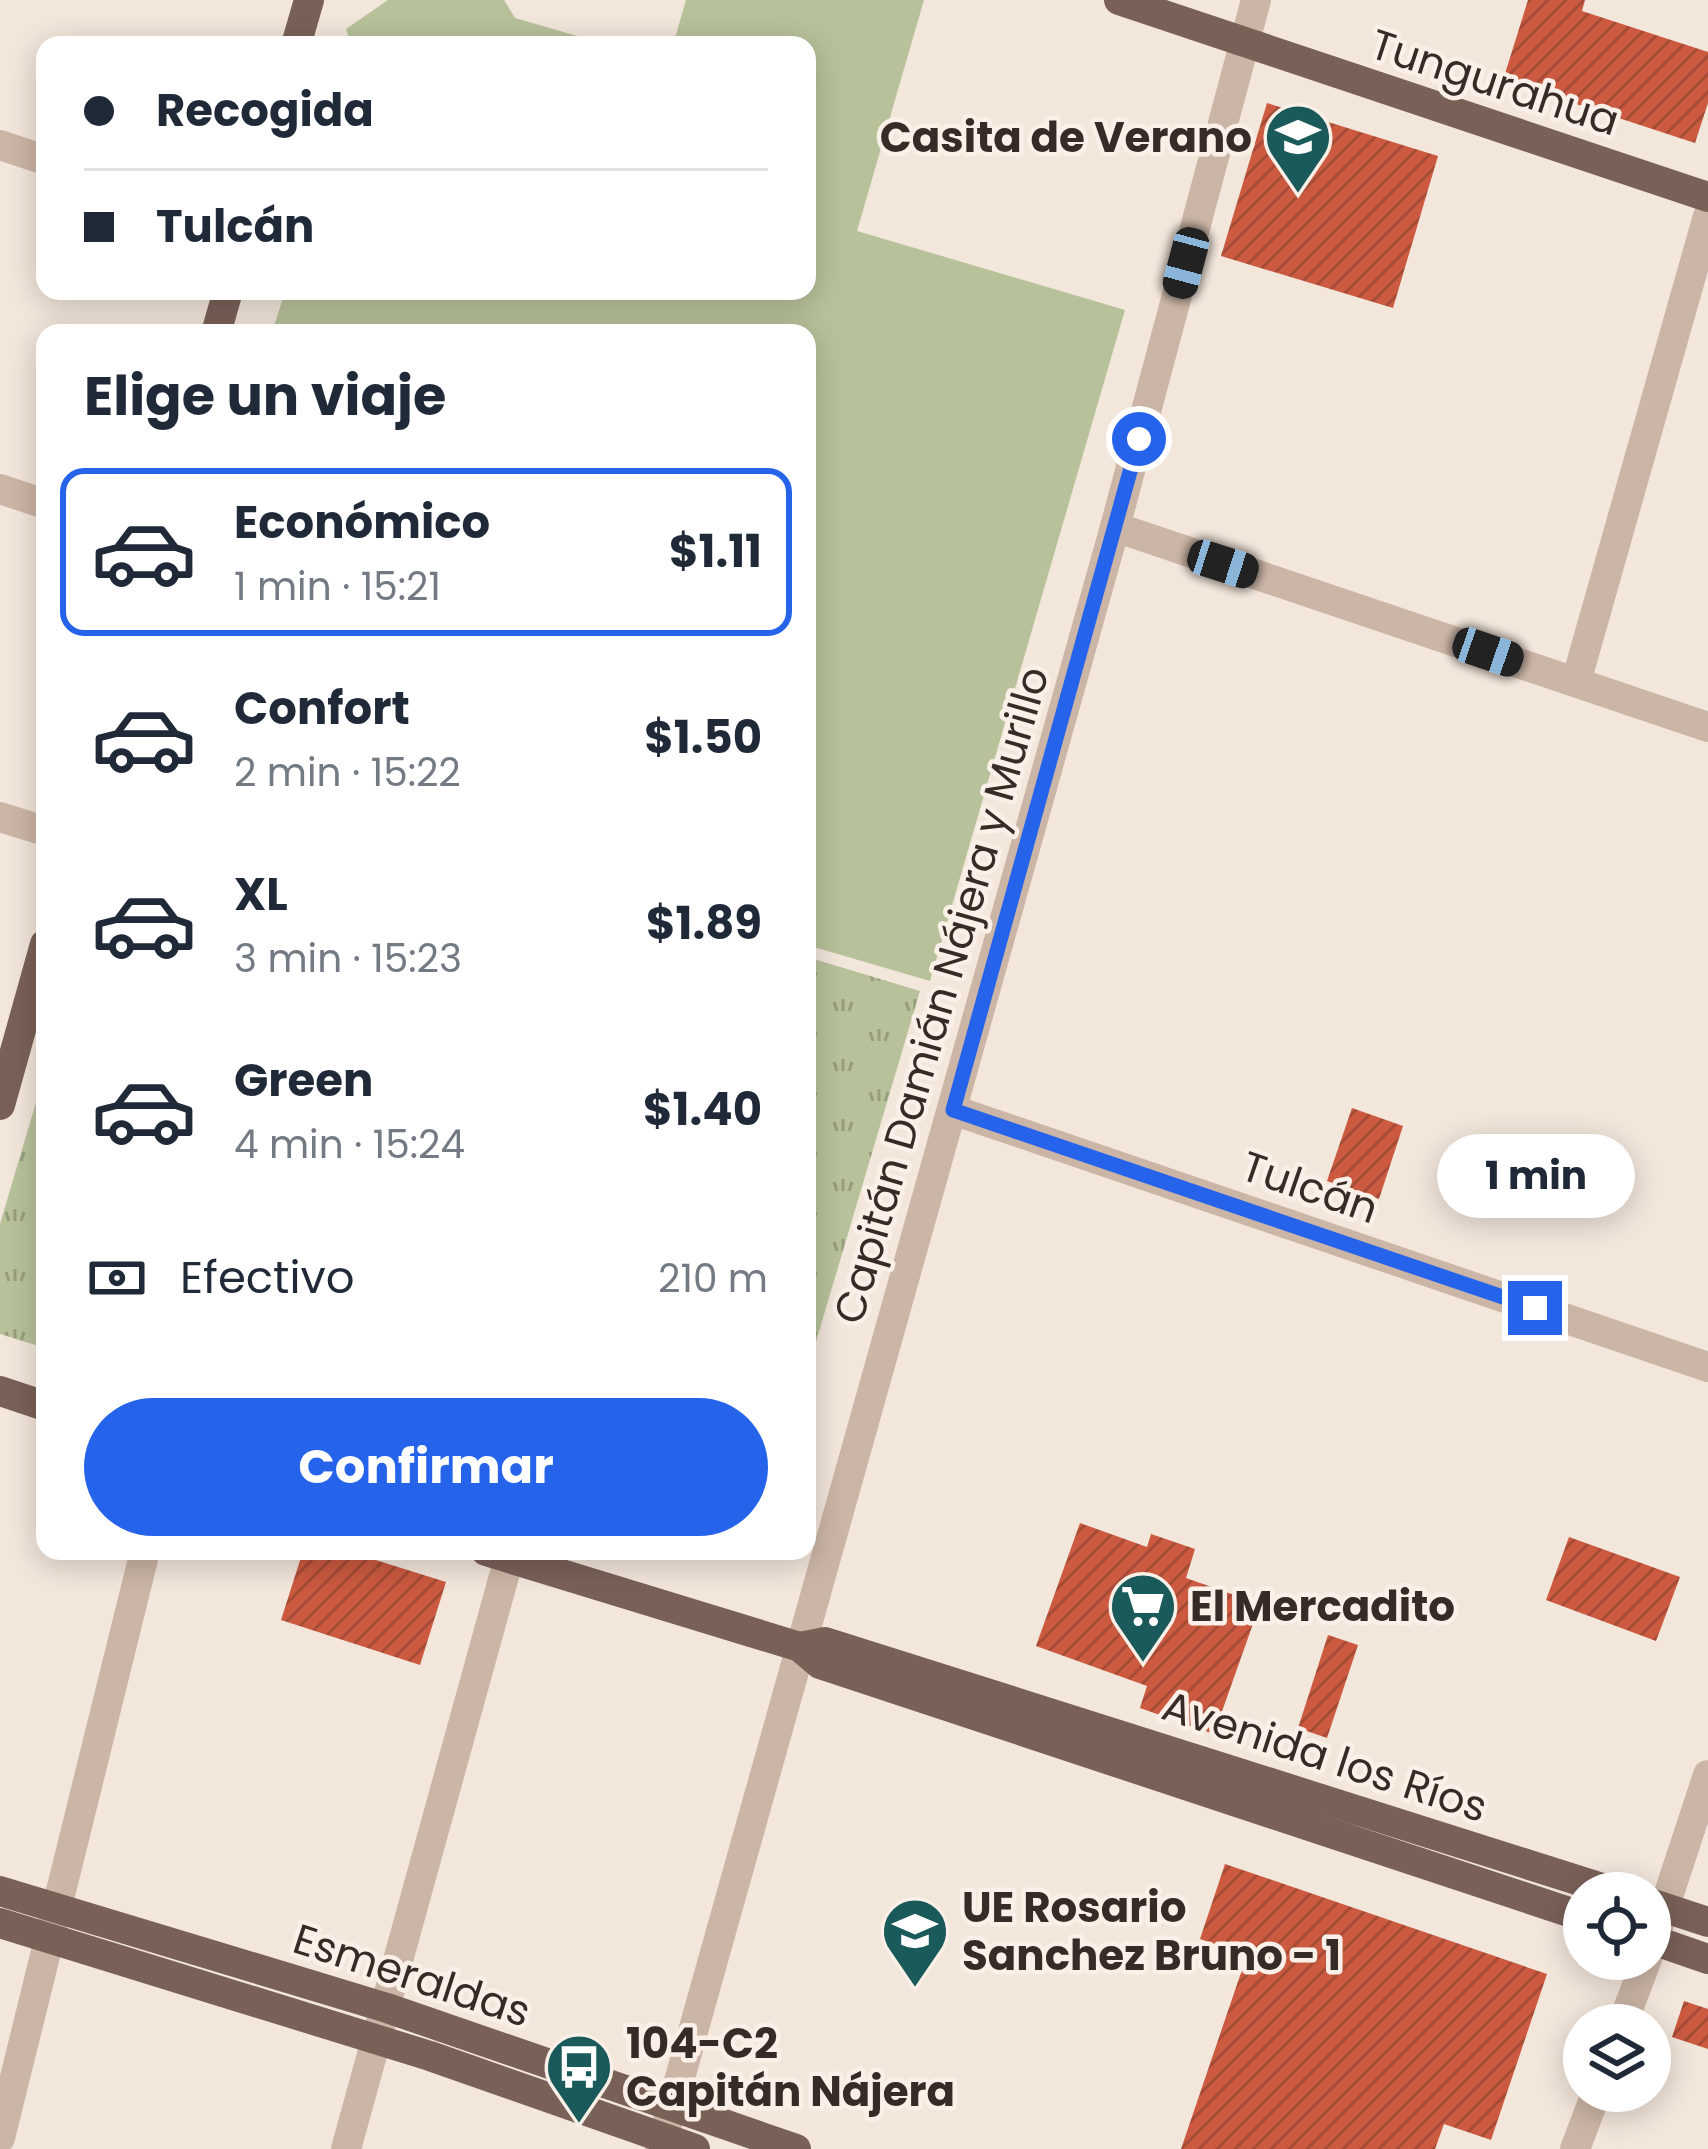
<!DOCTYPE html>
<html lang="es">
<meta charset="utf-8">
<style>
body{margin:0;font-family:Poppins,sans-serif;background:#f6f6f7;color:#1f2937;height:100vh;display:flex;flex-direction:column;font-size:45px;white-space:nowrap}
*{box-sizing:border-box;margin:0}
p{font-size:39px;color:#747a83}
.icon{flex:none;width:66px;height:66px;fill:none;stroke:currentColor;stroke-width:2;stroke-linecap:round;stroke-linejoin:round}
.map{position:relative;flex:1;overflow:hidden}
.drawer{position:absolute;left:36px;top:324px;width:780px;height:1236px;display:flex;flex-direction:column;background:#fff;border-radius:24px;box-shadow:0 6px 30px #0003}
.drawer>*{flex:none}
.banner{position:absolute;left:36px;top:36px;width:780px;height:264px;border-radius:24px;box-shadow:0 6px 30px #0003;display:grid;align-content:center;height:264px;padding:0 48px;background:#fff}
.tools{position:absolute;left:1563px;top:1872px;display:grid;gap:24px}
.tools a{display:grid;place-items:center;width:108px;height:108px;border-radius:50%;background:#fff;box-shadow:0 6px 30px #0003;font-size:60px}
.end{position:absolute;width:54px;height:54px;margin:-27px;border:15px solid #2563eb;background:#fff;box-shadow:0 0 0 6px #fff}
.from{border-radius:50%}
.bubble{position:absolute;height:84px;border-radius:42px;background:#fff;box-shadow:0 6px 30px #0003;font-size:39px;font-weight:700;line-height:84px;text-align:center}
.car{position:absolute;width:36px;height:72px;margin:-36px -18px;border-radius:15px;box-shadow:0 0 9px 3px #0007;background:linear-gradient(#222 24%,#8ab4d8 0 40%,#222 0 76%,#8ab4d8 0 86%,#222 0)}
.banner b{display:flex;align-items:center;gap:42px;height:114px;font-size:45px}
.banner b+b{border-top:3px solid #e0e1e3}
.banner i{width:30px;height:30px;background:#1f2937}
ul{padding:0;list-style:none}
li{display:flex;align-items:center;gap:36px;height:168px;margin:0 24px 18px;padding:0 24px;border:6px solid transparent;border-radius:24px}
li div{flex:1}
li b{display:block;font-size:45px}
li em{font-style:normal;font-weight:700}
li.on{border-color:#2563eb}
li>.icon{width:108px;height:108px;stroke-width:1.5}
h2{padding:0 48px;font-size:54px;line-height:144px}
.pay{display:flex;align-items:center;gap:30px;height:132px;padding:0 48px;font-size:45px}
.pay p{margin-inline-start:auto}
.cta{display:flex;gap:24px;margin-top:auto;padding:24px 48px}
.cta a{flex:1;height:138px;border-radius:72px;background:#2563eb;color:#fff;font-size:48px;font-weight:700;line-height:138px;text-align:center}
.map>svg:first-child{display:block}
</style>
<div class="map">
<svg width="1708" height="2149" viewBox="0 0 1708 2149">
<defs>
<pattern id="park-tufts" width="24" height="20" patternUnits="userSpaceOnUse" patternTransform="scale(3)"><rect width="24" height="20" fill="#b7c29a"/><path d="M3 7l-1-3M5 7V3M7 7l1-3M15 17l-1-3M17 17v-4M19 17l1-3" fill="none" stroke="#969e7e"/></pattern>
<pattern id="building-hatch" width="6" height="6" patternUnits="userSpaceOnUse" patternTransform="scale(3)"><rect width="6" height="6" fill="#cb5a40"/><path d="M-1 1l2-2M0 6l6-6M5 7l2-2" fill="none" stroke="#a64b36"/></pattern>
</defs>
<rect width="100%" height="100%" fill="#f3e6db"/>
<g fill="#b7c29a">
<path d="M388,0H504L515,18L609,45H351L346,29Z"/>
<path d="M686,0H924L857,231L1125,310L930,981L807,945V333H272L285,291H807V45H673Z"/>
</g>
<g fill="url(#park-tufts)">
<path d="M807,957L920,991L807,1372Z"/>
<path d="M45,1072V1348L0,1334V1224Z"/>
</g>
<g fill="url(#building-hatch)">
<path d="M1528,0H1585L1582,11L1708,52V103L1695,143L1503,80Z"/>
<path d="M1267,103L1438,156L1393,308L1221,256Z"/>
<path d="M1352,1108L1403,1126L1379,1199L1327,1181Z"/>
<path d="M1080,1523L1147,1547L1151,1534L1195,1549L1186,1578L1260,1604L1214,1734L1140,1708L1147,1686L1036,1646Z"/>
<path d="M1569,1537L1680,1577L1656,1641L1546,1600Z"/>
<path d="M303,1551H347L446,1582L420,1665L281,1620Z"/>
<path d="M1328,1635L1358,1645L1327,1738L1298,1728Z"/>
<path d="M1225,1864L1547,1974L1491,2140L1444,2124L1435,2149H1181L1247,1955L1200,1939Z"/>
<path d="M1684,2001L1708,2009V2049L1672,2037Z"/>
</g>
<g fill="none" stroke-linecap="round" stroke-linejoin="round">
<g stroke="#cbb5a6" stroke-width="30">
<path d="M0,145L45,160"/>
<path d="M0,489L45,504"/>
<path d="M1115,527L1708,727"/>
<path d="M1576,682L1708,216"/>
<path d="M0,817L45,831"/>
<path d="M953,1110L1708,1367"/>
<path d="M1650,1951L1708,1775"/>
<path d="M1622,2025L1647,1959"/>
<path d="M0,2138L145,1551"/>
<path d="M346,2149L509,1558"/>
<path d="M660,2149L1115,527L1256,0"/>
<path d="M1575,2149L1597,2091"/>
</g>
<g stroke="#7a6158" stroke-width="30">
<path d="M1119,0L1708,197"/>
<path d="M296,45L309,0"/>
<path d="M216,333L228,291"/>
<path d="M0,1105L45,944"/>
<path d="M0,1391L45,1406"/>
<path d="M486,1551L800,1647L820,1664L1584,1917"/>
<path d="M800,1647L825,1642L1618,1893"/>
<path d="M0,1891L387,2008L796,2149"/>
<path d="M1650,1903L1708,1922"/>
<path d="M0,1923L430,2056L695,2149"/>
<path d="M1650,1939L1708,1959"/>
</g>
</g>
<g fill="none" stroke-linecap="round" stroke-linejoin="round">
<path stroke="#2563eb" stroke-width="15" d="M1139,439L953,1110L1535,1308"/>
</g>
<defs>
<g id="school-pin" transform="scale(3.45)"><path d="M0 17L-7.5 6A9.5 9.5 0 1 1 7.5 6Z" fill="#1b5a5a" stroke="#faf0e7"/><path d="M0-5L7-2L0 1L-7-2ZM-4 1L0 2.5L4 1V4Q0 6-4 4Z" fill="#fff"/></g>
<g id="supermarket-pin" transform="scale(3.45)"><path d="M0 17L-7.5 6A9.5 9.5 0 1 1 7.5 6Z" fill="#1b5a5a" stroke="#faf0e7"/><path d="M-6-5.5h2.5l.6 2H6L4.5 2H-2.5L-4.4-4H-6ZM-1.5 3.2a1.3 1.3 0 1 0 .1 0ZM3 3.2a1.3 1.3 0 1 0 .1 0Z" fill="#fff"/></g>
<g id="bus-pin" transform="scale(3.45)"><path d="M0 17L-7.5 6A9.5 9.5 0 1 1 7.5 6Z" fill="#1b5a5a" stroke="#faf0e7"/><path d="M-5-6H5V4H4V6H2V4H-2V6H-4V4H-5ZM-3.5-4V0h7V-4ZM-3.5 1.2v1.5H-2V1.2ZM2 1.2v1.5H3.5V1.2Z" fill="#fff"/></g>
</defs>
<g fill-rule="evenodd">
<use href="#school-pin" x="1298" y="137"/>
<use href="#supermarket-pin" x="1143" y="1606"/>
<use href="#school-pin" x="915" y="1931"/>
<use href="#bus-pin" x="579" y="2067"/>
</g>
<g text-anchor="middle" stroke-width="9" stroke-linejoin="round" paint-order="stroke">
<g font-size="42" fill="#372b27" stroke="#faf0e7">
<text transform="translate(1495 82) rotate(18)" y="15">Tungurahua</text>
<text transform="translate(941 995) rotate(-74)" y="15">Capitán Damián Nájera y Murillo</text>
<text transform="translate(1310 1187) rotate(19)" y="15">Tulcán</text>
<text transform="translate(1325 1756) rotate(18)" y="15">Avenida los Ríos</text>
<text transform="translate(412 1975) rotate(18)" y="15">Esmeraldas</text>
</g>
<g font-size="42" font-weight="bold" fill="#372b27" stroke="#faf0e7" text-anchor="start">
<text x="1252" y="152" text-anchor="end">Casita de Verano</text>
<text x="1190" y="1621">El Mercadito</text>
<text x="962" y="1922">UE Rosario<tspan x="962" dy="48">Sanchez Bruno - 1</tspan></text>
<text x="626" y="2058">104-C2<tspan x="626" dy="48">Capitán Nájera</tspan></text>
</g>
</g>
</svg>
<div class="tools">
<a><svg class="icon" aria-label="locate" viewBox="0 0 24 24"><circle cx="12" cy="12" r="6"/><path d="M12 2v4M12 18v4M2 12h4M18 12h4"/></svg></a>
<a><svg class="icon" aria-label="layers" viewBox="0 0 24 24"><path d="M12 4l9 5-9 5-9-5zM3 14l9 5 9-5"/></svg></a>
</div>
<i class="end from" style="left:1139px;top:439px"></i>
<i class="end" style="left:1535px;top:1308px"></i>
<div class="bubble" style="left:1437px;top:1134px;width:198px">1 min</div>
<i class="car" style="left:1186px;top:263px;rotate:195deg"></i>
<i class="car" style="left:1223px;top:564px;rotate:108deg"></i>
<i class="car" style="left:1488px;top:652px;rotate:109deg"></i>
<div class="banner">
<b><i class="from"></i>Recogida</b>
<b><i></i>Tulcán</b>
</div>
<section class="drawer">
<h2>Elige un viaje</h2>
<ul>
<li class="on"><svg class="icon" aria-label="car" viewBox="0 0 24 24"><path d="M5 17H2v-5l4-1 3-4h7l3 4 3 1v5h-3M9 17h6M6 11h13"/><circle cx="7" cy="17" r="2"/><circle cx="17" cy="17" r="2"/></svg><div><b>Económico</b><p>1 min · 15:21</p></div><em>$1.11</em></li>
<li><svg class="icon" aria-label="car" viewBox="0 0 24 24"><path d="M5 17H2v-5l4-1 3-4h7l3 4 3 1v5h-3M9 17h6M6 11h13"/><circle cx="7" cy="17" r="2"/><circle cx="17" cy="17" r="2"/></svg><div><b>Confort</b><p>2 min · 15:22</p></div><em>$1.50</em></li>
<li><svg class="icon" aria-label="car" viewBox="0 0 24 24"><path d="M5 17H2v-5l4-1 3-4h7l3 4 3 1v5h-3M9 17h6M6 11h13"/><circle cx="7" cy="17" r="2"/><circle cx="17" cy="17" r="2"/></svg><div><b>XL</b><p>3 min · 15:23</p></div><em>$1.89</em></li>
<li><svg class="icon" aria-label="car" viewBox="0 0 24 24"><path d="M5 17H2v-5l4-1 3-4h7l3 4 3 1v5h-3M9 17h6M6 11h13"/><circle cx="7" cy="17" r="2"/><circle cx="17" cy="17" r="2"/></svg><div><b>Green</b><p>4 min · 15:24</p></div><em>$1.40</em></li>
</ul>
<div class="pay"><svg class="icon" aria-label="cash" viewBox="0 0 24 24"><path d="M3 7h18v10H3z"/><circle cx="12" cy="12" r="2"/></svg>Efectivo<p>210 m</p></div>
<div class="cta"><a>Confirmar</a></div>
</section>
</div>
